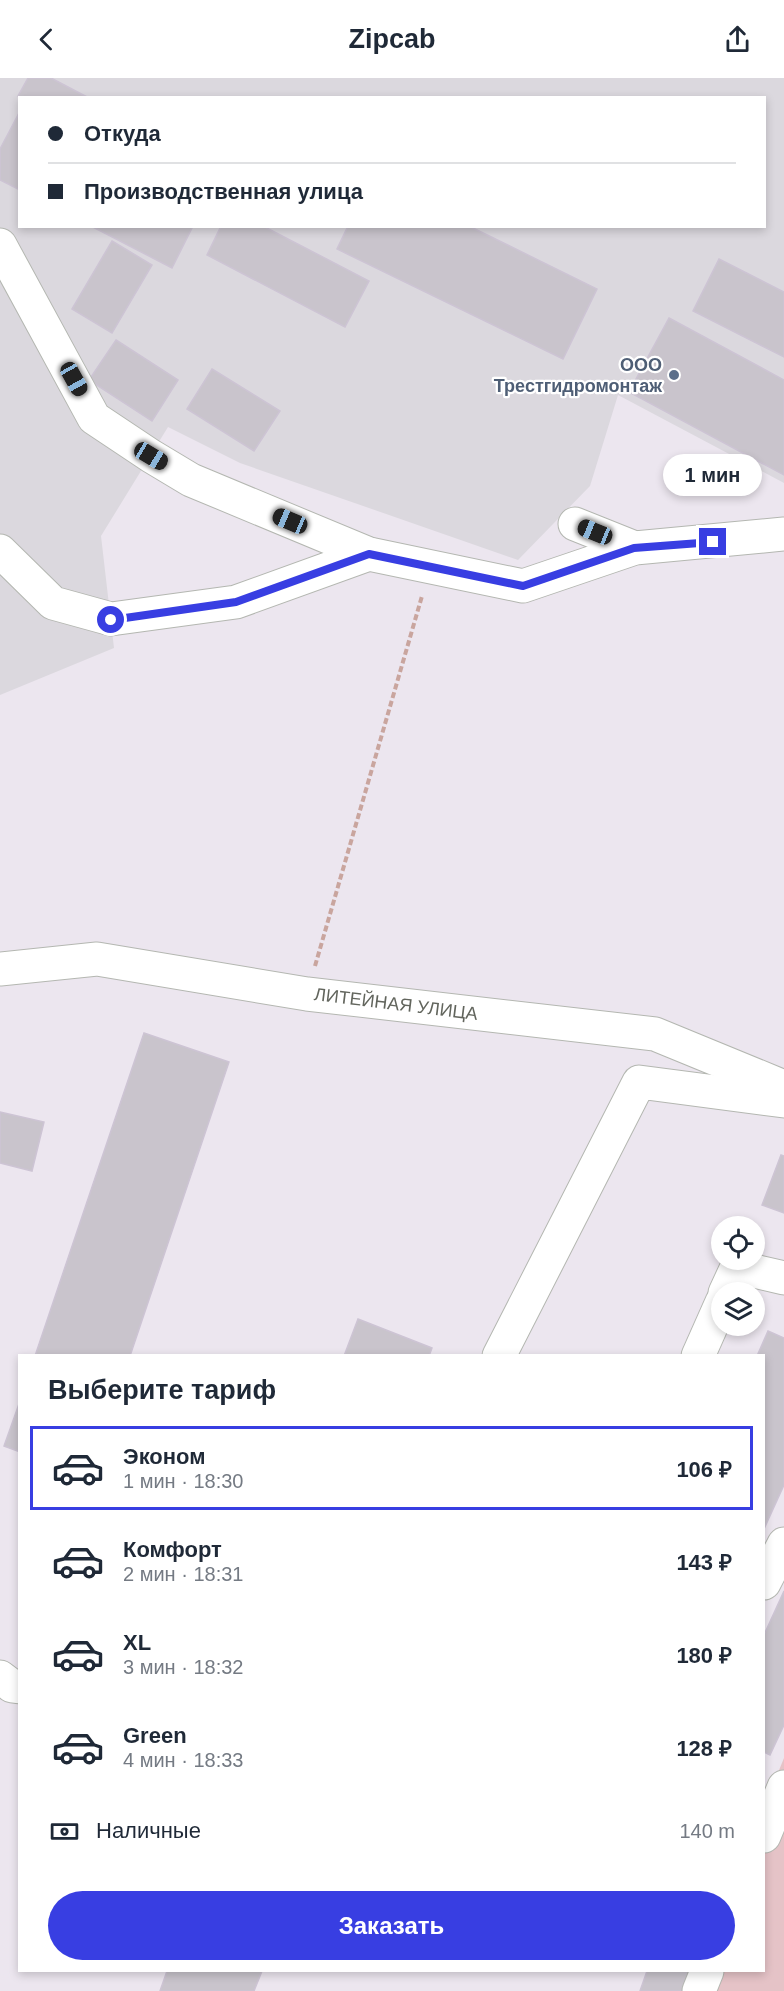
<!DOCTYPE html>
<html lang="ru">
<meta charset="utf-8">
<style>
body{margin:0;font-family:Helvetica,sans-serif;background:#f2f2f3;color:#1f2937;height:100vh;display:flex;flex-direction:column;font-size:22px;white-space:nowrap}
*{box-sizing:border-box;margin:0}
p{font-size:20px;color:#747a83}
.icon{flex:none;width:33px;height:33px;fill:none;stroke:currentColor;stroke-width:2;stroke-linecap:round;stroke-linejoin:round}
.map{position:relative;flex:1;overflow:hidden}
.side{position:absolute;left:18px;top:1276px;width:747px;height:618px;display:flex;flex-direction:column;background:#fff;border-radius:0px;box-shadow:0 3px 9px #0003}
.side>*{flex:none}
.top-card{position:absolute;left:18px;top:18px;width:748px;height:132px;border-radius:0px;box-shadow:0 3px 9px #0003;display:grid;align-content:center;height:132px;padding:0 30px;background:#fff}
.tools{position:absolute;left:711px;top:1138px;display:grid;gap:12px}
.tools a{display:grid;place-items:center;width:54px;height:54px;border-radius:50%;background:#fff;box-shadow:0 3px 9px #0003;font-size:30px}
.end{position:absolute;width:27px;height:27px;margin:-14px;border:8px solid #383ee2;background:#fff;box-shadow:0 0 0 3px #fff}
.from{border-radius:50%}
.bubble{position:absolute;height:42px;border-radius:21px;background:#fff;box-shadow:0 3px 9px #0003;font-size:20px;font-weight:600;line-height:42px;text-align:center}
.car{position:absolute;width:18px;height:36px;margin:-18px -9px;border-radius:8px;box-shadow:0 0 4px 2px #0007;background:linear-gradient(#222 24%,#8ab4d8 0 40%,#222 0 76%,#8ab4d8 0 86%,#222 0)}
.top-card b{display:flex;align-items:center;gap:21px;height:57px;font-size:22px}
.top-card b+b{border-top:2px solid #e0e1e3}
.top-card i{width:15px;height:15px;background:#1f2937}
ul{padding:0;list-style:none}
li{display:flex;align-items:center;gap:18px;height:84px;margin:0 12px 9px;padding:0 18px;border:3px solid transparent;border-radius:0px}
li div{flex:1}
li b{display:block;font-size:22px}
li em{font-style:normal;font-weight:600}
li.selected{border-color:#383ee2}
li>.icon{width:54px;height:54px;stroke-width:1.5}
h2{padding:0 30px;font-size:27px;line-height:72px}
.pay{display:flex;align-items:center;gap:15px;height:66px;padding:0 30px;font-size:22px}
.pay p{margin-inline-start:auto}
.primary-button{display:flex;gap:12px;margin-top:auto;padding:12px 30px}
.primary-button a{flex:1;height:69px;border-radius:36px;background:#383ee2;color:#fff;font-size:24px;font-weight:600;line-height:69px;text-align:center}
header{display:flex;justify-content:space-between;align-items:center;height:78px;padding:0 30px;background:#fff;font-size:27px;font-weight:600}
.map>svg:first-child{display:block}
</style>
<header><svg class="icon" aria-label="back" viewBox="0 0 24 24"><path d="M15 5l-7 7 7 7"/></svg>Zipcab<svg class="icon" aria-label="share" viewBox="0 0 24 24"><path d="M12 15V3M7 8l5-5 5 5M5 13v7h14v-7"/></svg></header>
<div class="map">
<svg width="784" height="1913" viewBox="0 0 784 1913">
<rect width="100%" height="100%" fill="#ece6ef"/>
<path fill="#dbd8de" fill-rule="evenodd" d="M0,0H784V405L618,317L590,408L518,482L240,385L168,349L101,458L114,570L0,617ZM20,20H765V148H20Z"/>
<path fill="#e5c3c7" d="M784,1680V1913H687L695,1893H764V1729Z"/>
<g fill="#c9c4cc" stroke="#cdc4d4" stroke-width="1.5">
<path d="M28,0H51L89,20H21L18,18Z"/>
<path d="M20,33V112L0,102V71Z"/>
<path d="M91,148H193L172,190Z"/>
<path d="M221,148H263L369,203L345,249L207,177Z"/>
<path d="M348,148H469L597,211L563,281L337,171Z"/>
<path d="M112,163L152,187L112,255L72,231Z"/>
<path d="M719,181L784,214V279L693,233Z"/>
<path d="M669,240L784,302V397L629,314Z"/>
<path d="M116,262L178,302L152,343L89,302Z"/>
<path d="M212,291L280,333L254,373L187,331Z"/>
<path d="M144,955L229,984L130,1278H35Z"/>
<path d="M0,1034L44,1044L32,1093L0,1085Z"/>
<path d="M781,1077L784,1078V1135L762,1127Z"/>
<path d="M358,1241L432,1270L429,1278H344Z"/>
<path d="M768,1253L784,1260V1407L764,1451V1278H757Z"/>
<path d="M20,1323V1374L4,1368Z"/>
<path d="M784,1513V1647L770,1677L764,1674V1557Z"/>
<path d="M167,1893H262L254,1913H160Z"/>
<path d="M647,1893H696L688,1913H640Z"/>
</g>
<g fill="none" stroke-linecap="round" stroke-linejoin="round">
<g stroke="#b4b7b1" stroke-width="35">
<g id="minor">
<path d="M0,167L94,340L151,378L191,402L369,476L523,508L635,470L784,456"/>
<path d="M575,446L635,470"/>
<path d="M0,473L53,525L111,541L236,524L369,476"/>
<path d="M0,891L97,881L307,916L655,956L784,1009"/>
<path d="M725,1215L737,1189L784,1200"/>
<path d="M499,1278L639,1004L784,1023"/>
<path d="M698,1278L722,1224"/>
<path d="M764,1505L784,1466"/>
<path d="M0,1599L12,1608L20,1609"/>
<path d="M764,1758L784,1709"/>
<path d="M699,1913L707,1893"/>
</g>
</g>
<path stroke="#c9a59e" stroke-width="4" stroke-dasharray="6 3" stroke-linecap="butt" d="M315,888L422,518"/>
<use href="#minor" stroke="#fff" stroke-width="33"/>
</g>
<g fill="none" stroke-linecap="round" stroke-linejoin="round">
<path stroke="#383ee2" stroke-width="8" d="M111,542L236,524L369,476L523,508L634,470L713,464"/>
</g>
<circle fill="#5c6f8a" stroke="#fff" stroke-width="2" cx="674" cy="297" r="6"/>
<g text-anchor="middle" stroke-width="4.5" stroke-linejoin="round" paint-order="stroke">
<g font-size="18" font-weight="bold" fill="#4e5e75" stroke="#fff" text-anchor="end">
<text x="662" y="293">ООО<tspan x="662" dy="21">Трестгидромонтаж</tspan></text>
</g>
<g font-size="18" fill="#62655d" stroke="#fff">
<text transform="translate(396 926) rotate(7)" y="6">ЛИТЕЙНАЯ УЛИЦА</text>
</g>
</g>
</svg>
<div class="tools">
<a><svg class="icon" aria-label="locate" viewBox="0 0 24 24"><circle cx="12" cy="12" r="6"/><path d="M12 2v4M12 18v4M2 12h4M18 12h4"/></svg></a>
<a><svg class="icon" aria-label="layers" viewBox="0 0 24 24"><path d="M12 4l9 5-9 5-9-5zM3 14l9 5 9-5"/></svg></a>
</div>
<i class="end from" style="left:111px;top:542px"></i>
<i class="end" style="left:713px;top:464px"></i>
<div class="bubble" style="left:663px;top:376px;width:99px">1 мин</div>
<i class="car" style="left:74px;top:301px;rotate:151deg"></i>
<i class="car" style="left:151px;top:378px;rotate:121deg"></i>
<i class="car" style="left:290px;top:443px;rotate:293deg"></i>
<i class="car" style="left:595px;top:454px;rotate:292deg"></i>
<div class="top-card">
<b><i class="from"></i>Откуда</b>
<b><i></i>Производственная улица</b>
</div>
<section class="side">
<h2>Выберите тариф</h2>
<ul>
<li class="selected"><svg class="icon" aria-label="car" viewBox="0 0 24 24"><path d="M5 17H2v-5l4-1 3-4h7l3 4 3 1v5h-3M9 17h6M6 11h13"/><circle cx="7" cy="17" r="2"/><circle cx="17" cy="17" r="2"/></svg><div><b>Эконом</b><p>1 мин · 18:30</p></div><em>106 ₽</em></li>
<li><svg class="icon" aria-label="car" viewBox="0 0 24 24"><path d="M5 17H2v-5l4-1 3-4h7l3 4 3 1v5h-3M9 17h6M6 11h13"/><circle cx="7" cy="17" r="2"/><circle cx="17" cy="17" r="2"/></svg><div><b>Комфорт</b><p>2 мин · 18:31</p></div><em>143 ₽</em></li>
<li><svg class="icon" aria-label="car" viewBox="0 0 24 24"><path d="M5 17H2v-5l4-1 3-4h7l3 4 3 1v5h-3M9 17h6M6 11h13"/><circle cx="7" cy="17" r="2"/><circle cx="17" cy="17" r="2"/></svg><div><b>XL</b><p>3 мин · 18:32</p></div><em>180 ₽</em></li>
<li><svg class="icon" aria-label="car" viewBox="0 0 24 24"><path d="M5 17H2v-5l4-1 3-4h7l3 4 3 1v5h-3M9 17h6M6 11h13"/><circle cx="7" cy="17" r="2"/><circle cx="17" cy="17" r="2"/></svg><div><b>Green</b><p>4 мин · 18:33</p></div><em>128 ₽</em></li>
</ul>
<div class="pay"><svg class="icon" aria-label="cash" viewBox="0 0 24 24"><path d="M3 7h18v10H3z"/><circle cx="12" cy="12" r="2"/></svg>Наличные<p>140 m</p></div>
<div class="primary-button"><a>Заказать</a></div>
</section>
</div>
